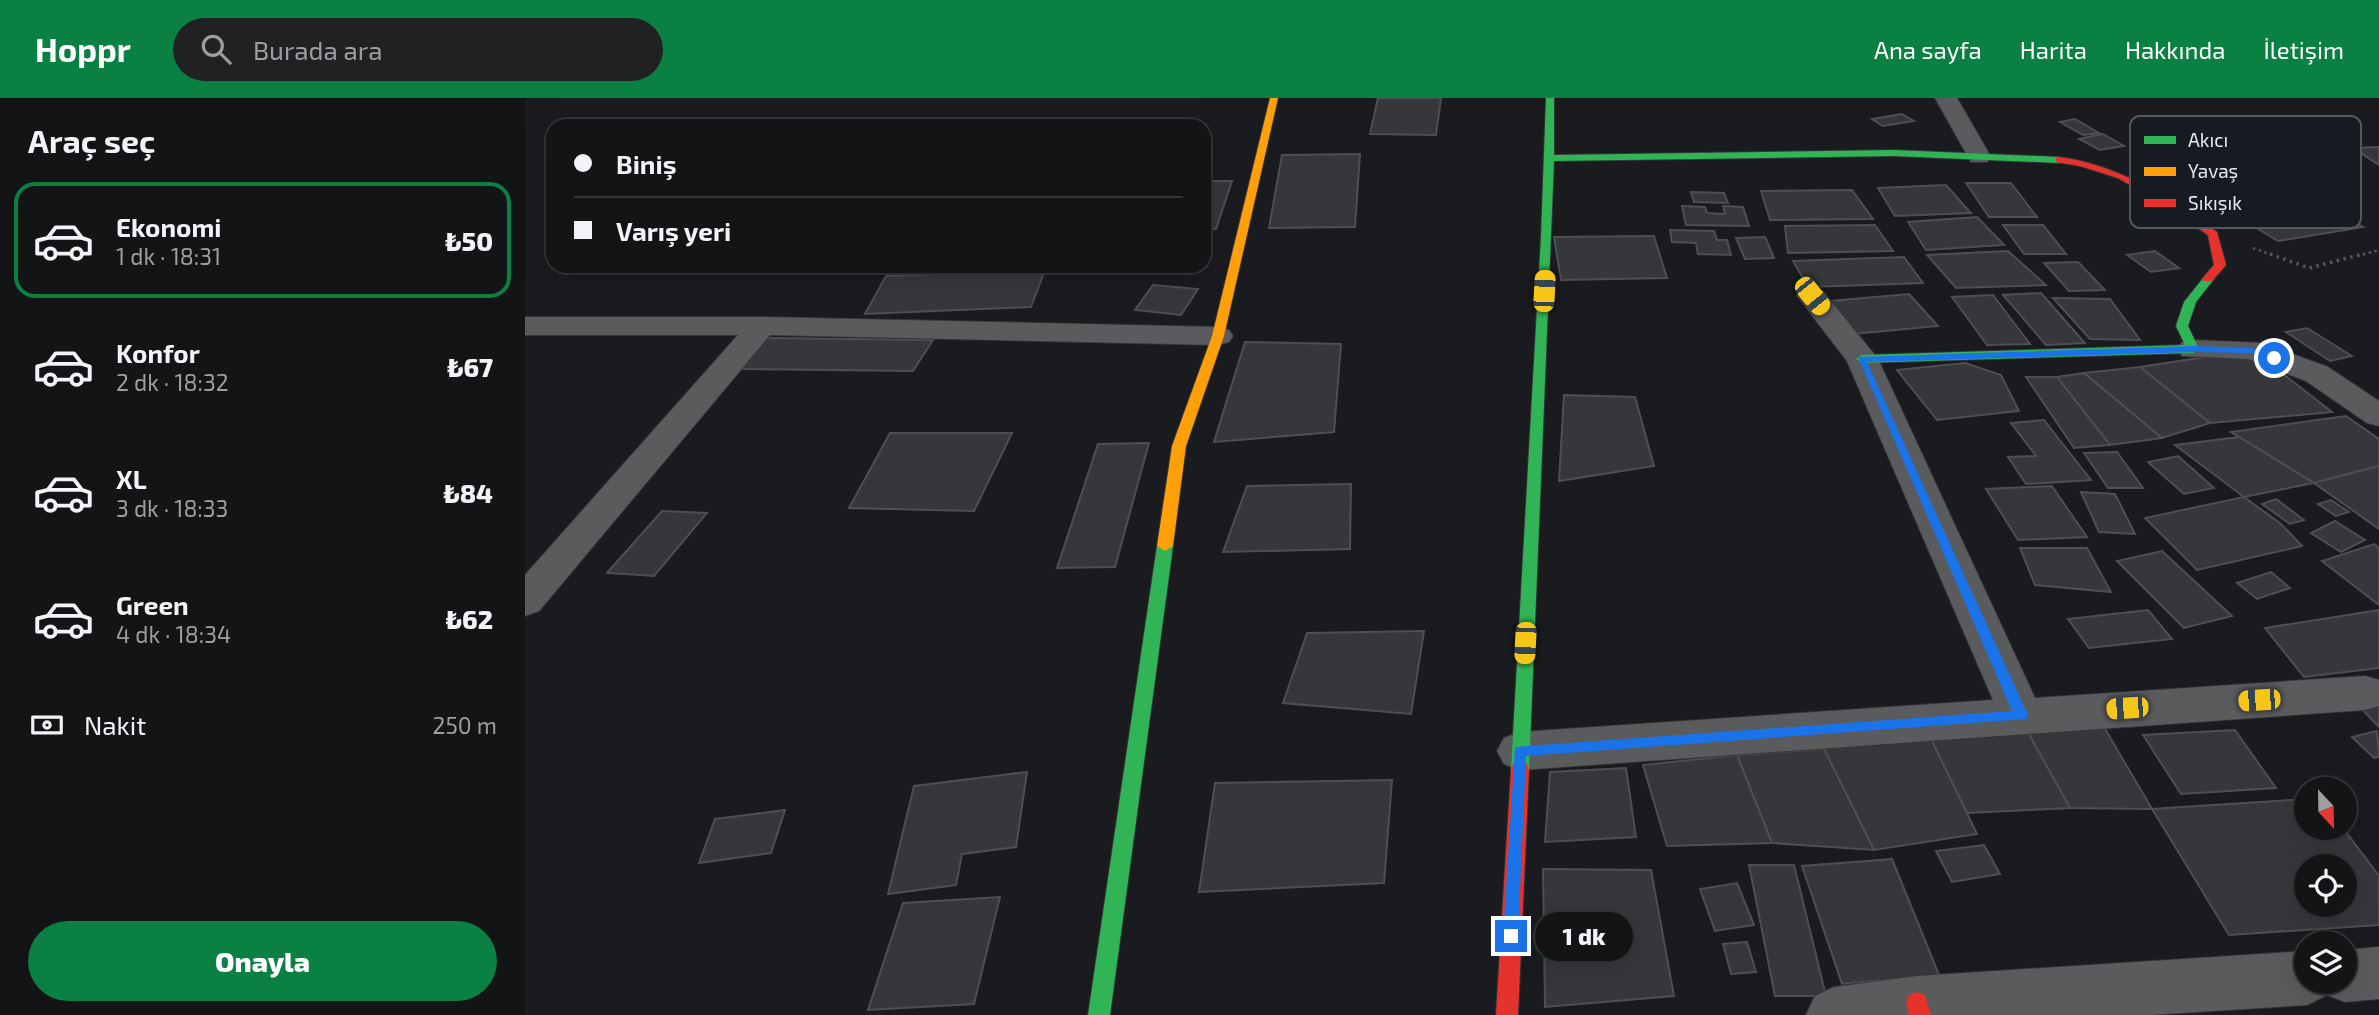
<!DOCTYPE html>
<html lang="tr">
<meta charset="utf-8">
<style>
body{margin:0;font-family:"Exo 2",sans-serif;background:#202123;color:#f1f3f6;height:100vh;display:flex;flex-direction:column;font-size:26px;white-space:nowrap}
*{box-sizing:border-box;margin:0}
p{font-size:23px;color:#9d9ea1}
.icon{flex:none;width:38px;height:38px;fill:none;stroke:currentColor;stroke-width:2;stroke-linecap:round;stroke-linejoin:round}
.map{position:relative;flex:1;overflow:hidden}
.drawer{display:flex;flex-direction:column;background:#131416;width:525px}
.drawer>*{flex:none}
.banner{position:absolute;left:21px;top:21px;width:665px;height:154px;border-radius:21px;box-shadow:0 7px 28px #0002,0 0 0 2px #323335;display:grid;align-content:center;height:154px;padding:0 28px;background:#131416}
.needle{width:46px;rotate:158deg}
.fabs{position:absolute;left:1769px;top:679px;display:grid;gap:14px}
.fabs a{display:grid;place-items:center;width:63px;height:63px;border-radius:50%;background:#131416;box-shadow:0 7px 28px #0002,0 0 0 2px #323335;font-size:35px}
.end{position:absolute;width:32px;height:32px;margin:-16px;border:9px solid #1a73e8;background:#fff;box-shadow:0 0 0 4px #fff}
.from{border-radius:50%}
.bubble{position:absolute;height:49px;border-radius:24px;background:#131416;box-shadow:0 7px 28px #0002,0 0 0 2px #323335;font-size:23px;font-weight:800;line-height:49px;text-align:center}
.car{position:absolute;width:21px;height:42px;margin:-21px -10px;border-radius:9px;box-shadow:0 0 5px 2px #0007;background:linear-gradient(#f5c518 24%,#345 0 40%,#f5c518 0 76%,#345 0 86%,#f5c518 0)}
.banner b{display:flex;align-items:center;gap:24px;height:66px;font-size:26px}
.banner b+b{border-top:2px solid #323335}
.banner i{width:18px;height:18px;background:#f1f3f6}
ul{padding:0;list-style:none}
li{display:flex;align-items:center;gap:21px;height:116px;margin:0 14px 10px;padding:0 14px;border:4px solid transparent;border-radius:21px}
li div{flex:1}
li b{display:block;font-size:26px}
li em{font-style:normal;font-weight:800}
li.current{border-color:#0b8043}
li>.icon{width:63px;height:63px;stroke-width:1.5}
h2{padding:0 28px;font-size:32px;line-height:84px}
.pay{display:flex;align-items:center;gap:18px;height:77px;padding:0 28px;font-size:26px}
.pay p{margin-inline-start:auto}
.primary-button{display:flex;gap:14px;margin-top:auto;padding:14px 28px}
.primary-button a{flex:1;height:80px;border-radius:42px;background:#0b8043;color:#fff;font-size:28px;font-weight:800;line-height:80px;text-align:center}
header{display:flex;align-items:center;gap:42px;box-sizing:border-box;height:98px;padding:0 35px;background:#0b8043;color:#fff}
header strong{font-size:33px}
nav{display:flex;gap:38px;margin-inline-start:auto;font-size:24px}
.search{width:490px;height:63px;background:#202123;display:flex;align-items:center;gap:18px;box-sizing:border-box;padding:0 24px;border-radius:38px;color:#9d9ea1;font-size:26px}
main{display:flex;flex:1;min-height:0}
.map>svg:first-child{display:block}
</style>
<header>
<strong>Hoppr</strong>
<div class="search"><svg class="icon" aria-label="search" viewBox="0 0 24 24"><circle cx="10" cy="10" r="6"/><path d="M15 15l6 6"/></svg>Burada ara</div>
<nav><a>Ana sayfa</a><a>Harita</a><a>Hakkında</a><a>İletişim</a></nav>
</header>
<main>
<section class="drawer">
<h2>Araç seç</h2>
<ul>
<li class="current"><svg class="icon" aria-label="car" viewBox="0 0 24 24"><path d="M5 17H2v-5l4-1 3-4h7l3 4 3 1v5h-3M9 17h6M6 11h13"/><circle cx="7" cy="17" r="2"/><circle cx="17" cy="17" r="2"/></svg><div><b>Ekonomi</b><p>1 dk · 18:31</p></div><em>₺50</em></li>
<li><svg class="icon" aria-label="car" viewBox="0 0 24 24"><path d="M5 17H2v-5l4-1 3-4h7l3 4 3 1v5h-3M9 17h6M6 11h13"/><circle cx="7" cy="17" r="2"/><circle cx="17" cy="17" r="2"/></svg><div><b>Konfor</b><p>2 dk · 18:32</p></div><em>₺67</em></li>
<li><svg class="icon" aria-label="car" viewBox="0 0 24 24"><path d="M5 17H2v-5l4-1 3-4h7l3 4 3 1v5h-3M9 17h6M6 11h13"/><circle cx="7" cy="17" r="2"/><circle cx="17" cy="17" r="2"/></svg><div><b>XL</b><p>3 dk · 18:33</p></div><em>₺84</em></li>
<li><svg class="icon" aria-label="car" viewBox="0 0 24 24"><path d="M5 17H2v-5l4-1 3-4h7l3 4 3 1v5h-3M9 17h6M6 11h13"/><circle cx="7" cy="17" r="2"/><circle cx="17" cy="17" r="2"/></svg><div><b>Green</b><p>4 dk · 18:34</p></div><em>₺62</em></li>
</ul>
<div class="pay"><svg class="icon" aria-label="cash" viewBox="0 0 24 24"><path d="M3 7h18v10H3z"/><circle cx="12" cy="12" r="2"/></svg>Nakit<p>250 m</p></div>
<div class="primary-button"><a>Onayla</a></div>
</section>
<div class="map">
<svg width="1854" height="917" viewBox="0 0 1854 917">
<rect width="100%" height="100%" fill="#191b1e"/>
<g fill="#35373a" stroke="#4d4f52" stroke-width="2" fill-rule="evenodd">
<path d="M853,0H916L911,37L845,36Z"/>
<path d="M1377,16L1389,23L1358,28L1347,21Z"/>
<path d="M1550,21L1574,35L1558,37L1535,24Z"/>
<path d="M1578,36L1599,48L1575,52L1554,41Z"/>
<path d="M1854,49V67L1828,50Z"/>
<path d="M835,56L830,129L744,130L757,57Z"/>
<path d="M679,83H707L691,131H679Z"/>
<path d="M1756,84L1838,129L1753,143L1675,96Z"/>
<path d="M1441,85H1486L1512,119H1464Z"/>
<path d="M1421,87L1446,115L1370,118L1353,90Z"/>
<path d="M1327,92L1348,121L1245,122L1236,93Z"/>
<path d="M1166,94L1199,95L1203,105L1169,104Z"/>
<path d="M1157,108L1180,109L1182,115L1200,116L1198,108L1218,109L1224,128L1161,127Z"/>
<path d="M1452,119L1479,147L1401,152L1383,124Z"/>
<path d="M1350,127L1368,153L1263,155L1260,128Z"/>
<path d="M1478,127H1518L1541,156H1499Z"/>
<path d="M1145,132L1189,133L1192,142H1202L1206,157L1173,156L1171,145L1147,144Z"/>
<path d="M1129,138L1142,180L1036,182L1029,139Z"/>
<path d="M1240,139L1249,160L1220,161L1211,140Z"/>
<path d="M1483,153L1521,187L1431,190L1402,157Z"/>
<path d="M1630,153L1654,170L1626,174L1602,157Z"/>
<path d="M1379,159L1398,185L1283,189L1268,163Z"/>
<path d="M1553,164L1580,192L1544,193L1519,165Z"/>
<path d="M520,172L506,209L340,216L361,178Z"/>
<path d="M628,187L673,191L656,217L610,212Z"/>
<path d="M1516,195L1560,245L1521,247L1478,197Z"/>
<path d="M1384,196L1413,228L1329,236L1304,203Z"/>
<path d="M1468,197L1505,246L1462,247L1427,199Z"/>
<path d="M1528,200L1585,201L1615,242L1565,241Z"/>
<path d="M1782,230L1827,258L1805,263L1761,234Z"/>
<path d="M242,240L408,242L388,273L216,271Z"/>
<path d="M720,244L816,246L809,334L689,344Z"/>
<path d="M1727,252L1807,314L1685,325L1615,269Z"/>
<path d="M1440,265L1476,277L1494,313L1412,322L1372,272Z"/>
<path d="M1615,269L1685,325L1637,340L1559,275Z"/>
<path d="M1559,275L1637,340L1585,347L1532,279Z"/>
<path d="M1501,279H1532L1585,347L1549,350Z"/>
<path d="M1039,297L1110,299L1129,368L1034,383Z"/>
<path d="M1821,318L1854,341V368L1789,385L1706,334Z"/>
<path d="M1519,322L1566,382L1501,386L1483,359L1511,358L1486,325Z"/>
<path d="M365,335H487L449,413L324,410Z"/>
<path d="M1714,339L1789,385L1719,399L1650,347Z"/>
<path d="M624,345L590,469L532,470L573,346Z"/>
<path d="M1592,354L1618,390H1583L1559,355Z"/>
<path d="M1653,358L1689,390L1659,396L1623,364Z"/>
<path d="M1854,368V431L1789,385Z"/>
<path d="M826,386L825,451L698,454L722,388Z"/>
<path d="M1527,388L1562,439L1493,442L1461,391Z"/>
<path d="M1556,394L1590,396L1610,436L1574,434Z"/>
<path d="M1719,399L1756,426L1777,448L1672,472L1620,420Z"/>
<path d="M1751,401L1779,422L1765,426L1737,406Z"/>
<path d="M1806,402L1824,414L1811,418L1793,406Z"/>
<path d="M137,413L182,415L129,478L82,475Z"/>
<path d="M1810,423L1840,442L1816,454L1786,435Z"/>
<path d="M1849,446L1854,450V507L1797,463Z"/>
<path d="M1495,450H1562L1586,494L1510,487Z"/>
<path d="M1637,453L1707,518L1659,530L1592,463Z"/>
<path d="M1746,474L1765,490L1732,501L1712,485Z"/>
<path d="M1623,512L1647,541L1564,550L1543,521Z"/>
<path d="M1854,512V570L1779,579L1740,530Z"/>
<path d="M899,533L886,616L758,605L782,535Z"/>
<path d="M1854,601V629L1831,605Z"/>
<path d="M1579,629L1627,711L1545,710L1501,631Z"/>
<path d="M1501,631L1545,710L1442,715L1406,641Z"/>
<path d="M1710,632L1751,690L1656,696L1618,637Z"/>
<path d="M1852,633L1854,659L1849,660L1827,639Z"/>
<path d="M1406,641L1452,736L1349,752L1299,651Z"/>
<path d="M1299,651L1349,752L1247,745L1212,657Z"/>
<path d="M1212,657L1247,745L1142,748L1118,667Z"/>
<path d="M1101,670L1111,739L1020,744L1025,674Z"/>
<path d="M502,674L491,749L437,756L431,787L363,796L389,688Z"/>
<path d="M867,682L859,785L674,794L690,685Z"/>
<path d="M1782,701V730H1818L1854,778V827L1704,837L1627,711ZM1782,768H1820V807H1782Z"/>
<path d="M260,712L246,755L174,765L190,721Z"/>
<path d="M1459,747L1475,776L1427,784L1411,753Z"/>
<path d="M1367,761L1414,877L1317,886L1277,768Z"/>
<path d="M1224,767H1269L1301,898H1250Z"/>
<path d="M1018,771L1126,772L1149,898L1020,909Z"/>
<path d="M1212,785L1229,827L1190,833L1175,791Z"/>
<path d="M475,799L449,906L343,912L378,805Z"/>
<path d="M1222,844L1231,874L1206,876L1198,846Z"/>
</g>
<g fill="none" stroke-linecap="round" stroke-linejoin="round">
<g stroke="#35363a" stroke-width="2">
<g id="street">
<path d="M1410,0H1432L1466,59L1462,64H1446Z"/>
<path d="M1287,189L1297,192L1353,261L1510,600L1840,578L1854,582V608L1840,612L995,672L979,666L972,653L979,640L995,634L1468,602L1322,263L1272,198L1277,192Z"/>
<path d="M0,219H237L693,229L704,232L708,238L704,244L693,247L245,237L14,513L0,518V477L213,237H0Z"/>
<path d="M1668,242L1738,245L1803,269L1854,303V328L1842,325L1781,283L1723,261L1657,258L1653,251L1657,244Z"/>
<path d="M1854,849V901L1820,904L1802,897L1782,907L1624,917H1281L1290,898L1309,889L1392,878L1782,853V884H1820V852Z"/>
</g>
</g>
<g stroke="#35363a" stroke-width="2">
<g id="fast">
<path d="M1021,0H1029V57L1369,52L1534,59L1539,62L1534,65L1369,58L1029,63L1004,672L1002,678L995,680L988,678L986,672L1016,139Z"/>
<path d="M1683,178L1689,181L1671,204L1663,228L1674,251L1668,255L1337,265L1331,261L1337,257L1660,247L1651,228L1659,204L1679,179Z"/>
<path d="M640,443L648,448L585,917H563L632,448Z"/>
</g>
</g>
<g stroke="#35363a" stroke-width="2">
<path id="slow" d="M745,0H753L699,238L661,348L648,448L640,453L632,448L647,348L687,238Z"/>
</g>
<g stroke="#35363a" stroke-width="2">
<g id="jam">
<path d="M1534,59C1595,67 1642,99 1692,134L1701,167L1687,183H1679L1677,181L1689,167L1683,137L1631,102L1593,80L1555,68L1531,64V60Z"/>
<path d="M995,664L1002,666L1004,672L993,917H971L986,672L988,666Z"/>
<path d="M1392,894L1400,897L1406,917H1384L1381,905L1384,897Z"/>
</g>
</g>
<g stroke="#57585a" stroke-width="2.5" stroke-dasharray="2.5 3.5" stroke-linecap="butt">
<path d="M1728,150L1750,158"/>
<path d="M1832,158L1854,152"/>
</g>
<path stroke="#57585a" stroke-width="3.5" stroke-dasharray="2.5 4.5" stroke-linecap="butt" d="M1745,156L1784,170L1838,156"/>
<use href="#street" fill="#595b5d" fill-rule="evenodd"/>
<use href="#fast" fill="#30b455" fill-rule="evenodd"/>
<use href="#slow" fill="#ff9f0a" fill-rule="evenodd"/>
<use href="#jam" fill="#e5322d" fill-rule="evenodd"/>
</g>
<path fill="#1a73e8" d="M1668,248L1727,250L1753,260L1749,263L1726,255L1668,254L1342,264L1503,617L1501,621L1001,658L993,838L986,845L980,843L978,838L990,649L1487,613L1333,259Z"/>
<rect x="1605" y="18" width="231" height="112" rx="10" fill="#161b21" stroke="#55595e" stroke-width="2"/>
<rect x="1619" y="38" width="32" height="8" fill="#30b455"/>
<rect x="1619" y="69" width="32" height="9" fill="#ff9f0a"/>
<rect x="1619" y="101" width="32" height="8" fill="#e5322d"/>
<g font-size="19" fill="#e7eaee">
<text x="1663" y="49">Akıcı</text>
<text x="1663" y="80">Yavaş</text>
<text x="1663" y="112">Sıkışık</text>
</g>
</svg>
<div class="fabs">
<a><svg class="needle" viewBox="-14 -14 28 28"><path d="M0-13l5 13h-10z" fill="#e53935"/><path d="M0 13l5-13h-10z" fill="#9d9ea1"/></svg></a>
<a><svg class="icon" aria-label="locate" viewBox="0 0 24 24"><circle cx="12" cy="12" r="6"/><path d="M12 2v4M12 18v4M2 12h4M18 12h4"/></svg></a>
<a><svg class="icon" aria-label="layers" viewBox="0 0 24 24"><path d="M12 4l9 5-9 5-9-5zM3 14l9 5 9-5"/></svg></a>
</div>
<i class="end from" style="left:1749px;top:260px"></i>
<i class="end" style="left:986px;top:838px"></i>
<div class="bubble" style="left:1010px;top:814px;width:98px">1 dk</div>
<i class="car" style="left:1019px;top:193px;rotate:3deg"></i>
<i class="car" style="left:1287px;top:198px;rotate:141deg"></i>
<i class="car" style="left:1000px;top:545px;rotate:183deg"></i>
<i class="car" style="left:1734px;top:602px;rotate:266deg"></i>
<i class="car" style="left:1602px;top:610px;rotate:266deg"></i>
<div class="banner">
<b><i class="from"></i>Biniş</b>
<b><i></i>Varış yeri</b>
</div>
</div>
</main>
